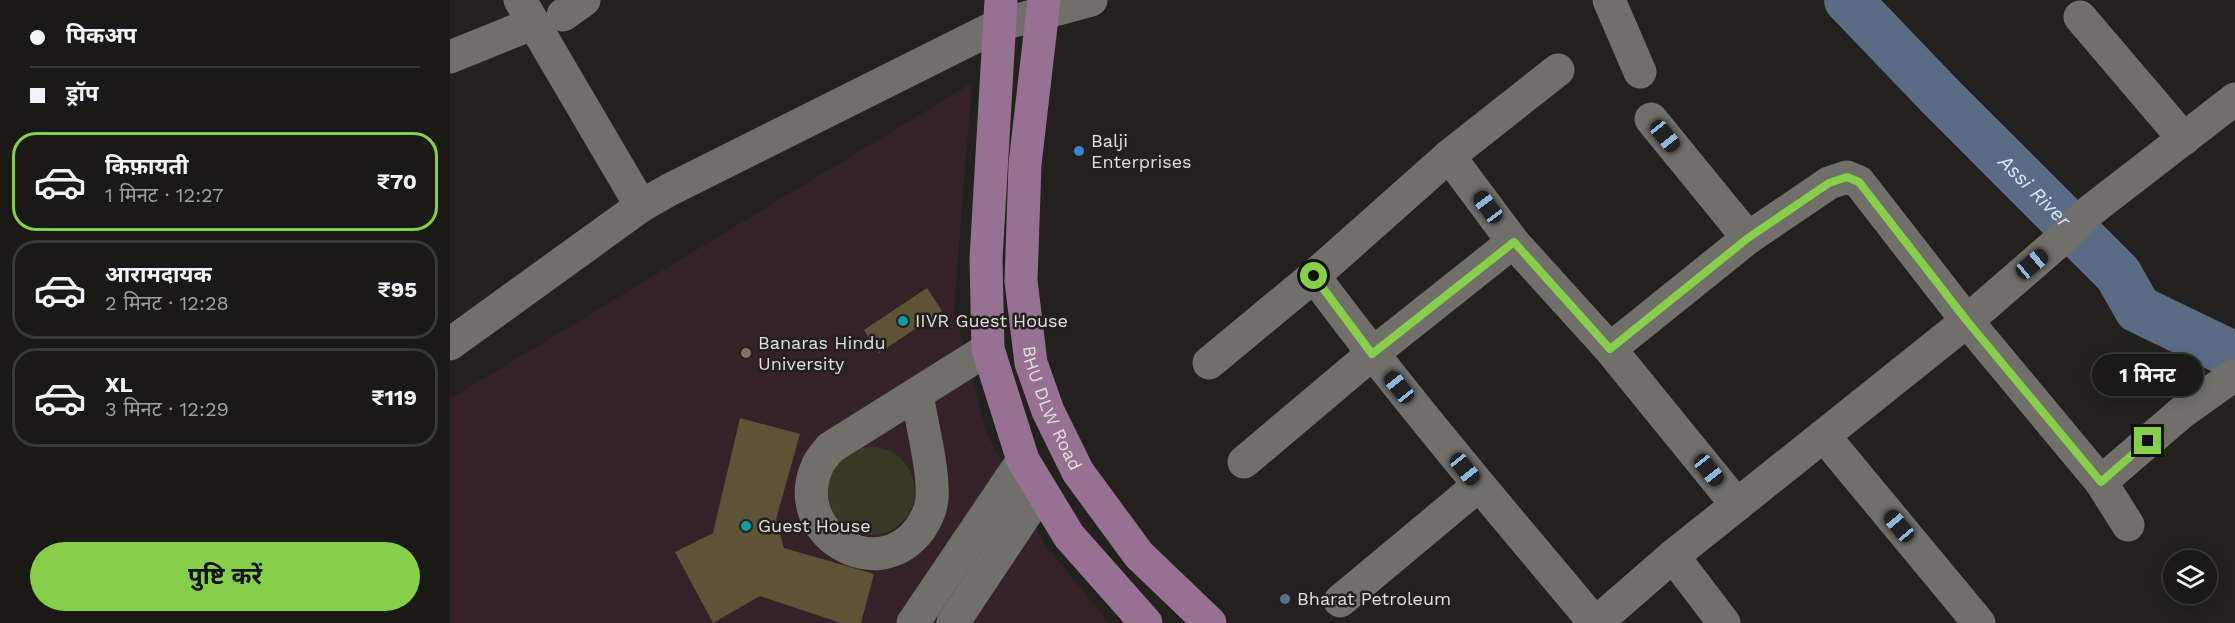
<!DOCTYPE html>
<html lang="hi">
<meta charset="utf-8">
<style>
body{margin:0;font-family:"Work Sans","Noto Sans Devanagari",sans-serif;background:#23221f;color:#f1f3f6;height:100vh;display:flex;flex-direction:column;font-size:22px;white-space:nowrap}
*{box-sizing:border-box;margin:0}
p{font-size:20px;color:#9fa0a1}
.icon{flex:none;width:33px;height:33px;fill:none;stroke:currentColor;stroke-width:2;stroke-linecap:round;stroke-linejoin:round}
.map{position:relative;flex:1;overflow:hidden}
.sheet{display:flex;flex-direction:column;background:#1a1916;width:450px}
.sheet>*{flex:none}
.top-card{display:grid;align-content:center;height:132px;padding:0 30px;background:#1a1916}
.controls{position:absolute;left:1713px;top:550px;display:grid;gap:12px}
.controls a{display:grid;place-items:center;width:54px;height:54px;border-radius:50%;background:#1a1916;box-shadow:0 3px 15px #0003,0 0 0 2px #383835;font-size:30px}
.end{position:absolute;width:27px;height:27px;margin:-14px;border:8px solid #87cf4b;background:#111;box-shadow:0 0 0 3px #111}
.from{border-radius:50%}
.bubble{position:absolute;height:42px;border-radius:21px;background:#1a1916;box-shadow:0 3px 15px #0003,0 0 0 2px #383835;font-size:20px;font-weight:700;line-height:42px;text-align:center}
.car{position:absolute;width:18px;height:36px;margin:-18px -9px;border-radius:8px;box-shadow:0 0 4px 2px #0007;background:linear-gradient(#222 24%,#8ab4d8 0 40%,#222 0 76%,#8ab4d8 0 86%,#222 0)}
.top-card b{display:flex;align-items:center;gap:21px;height:57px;font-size:22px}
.top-card b+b{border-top:2px solid #383835}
.top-card i{width:15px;height:15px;background:#f1f3f6}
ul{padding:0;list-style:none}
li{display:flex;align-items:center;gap:18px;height:99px;margin:0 12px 9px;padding:0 18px;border:3px solid #383835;border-radius:24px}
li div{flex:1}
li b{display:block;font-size:22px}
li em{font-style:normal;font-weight:700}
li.on{border-color:#87cf4b}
li>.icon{width:54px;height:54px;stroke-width:1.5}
.button{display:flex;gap:12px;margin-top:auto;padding:12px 30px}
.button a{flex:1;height:69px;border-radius:36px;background:#87cf4b;color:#111;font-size:24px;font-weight:700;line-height:69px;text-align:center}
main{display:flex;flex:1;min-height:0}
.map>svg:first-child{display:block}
</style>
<main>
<section class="sheet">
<div class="top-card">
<b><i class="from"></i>पिकअप</b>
<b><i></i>ड्रॉप</b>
</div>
<ul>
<li class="on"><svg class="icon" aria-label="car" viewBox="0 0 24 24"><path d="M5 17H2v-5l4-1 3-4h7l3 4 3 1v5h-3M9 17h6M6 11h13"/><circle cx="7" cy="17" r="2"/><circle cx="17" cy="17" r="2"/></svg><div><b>किफ़ायती</b><p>1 मिनट · 12:27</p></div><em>₹70</em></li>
<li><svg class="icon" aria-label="car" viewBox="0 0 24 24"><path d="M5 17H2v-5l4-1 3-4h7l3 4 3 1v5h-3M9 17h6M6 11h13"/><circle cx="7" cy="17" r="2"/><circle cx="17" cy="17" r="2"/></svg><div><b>आरामदायक</b><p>2 मिनट · 12:28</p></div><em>₹95</em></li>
<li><svg class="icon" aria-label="car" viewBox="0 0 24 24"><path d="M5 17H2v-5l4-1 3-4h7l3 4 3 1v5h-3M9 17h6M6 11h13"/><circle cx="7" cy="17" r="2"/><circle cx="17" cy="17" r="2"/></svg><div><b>XL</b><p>3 मिनट · 12:29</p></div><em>₹119</em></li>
</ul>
<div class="button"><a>पुष्टि करें</a></div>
</section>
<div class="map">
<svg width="1785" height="623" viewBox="0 0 1785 623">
<rect width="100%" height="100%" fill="#23211d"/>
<path fill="#352229" d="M522,83L504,308L537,434L594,543L659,623H0V399Z"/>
<circle fill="#373825" cx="421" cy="491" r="44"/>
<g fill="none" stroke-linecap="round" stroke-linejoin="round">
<path stroke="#5a6c84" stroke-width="48" id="s1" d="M1398,0L1491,97L1668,274L1688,309L1785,356"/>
</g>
<g fill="#5e5237">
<path d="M477,288L492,311L429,353L414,330Z"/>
<path d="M290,418L350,434L326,519L334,548L424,574L411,623H391L310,596L263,623L225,552L263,533Z"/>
</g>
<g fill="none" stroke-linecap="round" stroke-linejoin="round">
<g stroke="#716f6a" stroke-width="33">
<path d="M70,0L191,206"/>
<path d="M1159,0L1190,72"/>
<path d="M113,15L134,0"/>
<path d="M1630,17L1734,139"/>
<path d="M0,57L84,23"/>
<path d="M1201,119L1298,238"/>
<path d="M999,156L1063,242"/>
<path d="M864,276C953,396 1049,509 1145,623"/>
<path d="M0,344L191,206L219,190L549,25L641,0"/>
<path d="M1160,349L1298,238L1379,183L1397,177L1409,182L1517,321L1651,482L1678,525"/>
<path d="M759,363L864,276L999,156L1108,70"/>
<path d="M467,395C472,424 484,471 482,499C481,510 476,520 470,529C427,587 338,533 367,467C369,460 376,454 380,448L538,349"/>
<path d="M1374,436L1529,623"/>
<path d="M794,462L922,354L1063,242L1160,349L1287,505"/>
<path d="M1651,482L1731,413L1783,376"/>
<path d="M1223,556L1274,623"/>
<path d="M890,601L1029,485"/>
<path d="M463,623L573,460"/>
<path d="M503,623L591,491"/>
<path d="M1146,623L1223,556L1517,321L1615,236L1640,211L1785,99"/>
</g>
<g stroke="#967192" stroke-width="33">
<path d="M551,0L536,259L538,349L573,460L619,536L696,623"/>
<path id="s2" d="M594,0L575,164L571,281L581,363L598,411L628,472L689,555L760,623"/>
</g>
</g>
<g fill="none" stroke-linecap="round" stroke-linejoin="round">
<path stroke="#87cf4b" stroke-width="8" d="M864,276L922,354L1064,242L1160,349L1298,238L1379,183L1397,177L1409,182L1517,321L1651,482L1698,441"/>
</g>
<circle fill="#3f7fe0" stroke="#23211d" stroke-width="2" cx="629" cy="151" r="6"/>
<g fill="#0f9aa8" stroke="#23211d" stroke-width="2">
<circle cx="453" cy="321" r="6"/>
<circle cx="296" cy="526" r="6"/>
</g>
<circle fill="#8d6e63" stroke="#23211d" stroke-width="2" cx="296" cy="353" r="6"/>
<circle fill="#5c6f8a" stroke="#23211d" stroke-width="2" cx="835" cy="599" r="6"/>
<g text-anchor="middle" stroke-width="5" stroke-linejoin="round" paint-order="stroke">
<g font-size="18" fill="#e0dfdc" stroke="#23211d" text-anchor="start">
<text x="641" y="147">Balji<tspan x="641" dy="21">Enterprises</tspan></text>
<text x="465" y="327">IIVR Guest House</text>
<text x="308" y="349">Banaras Hindu<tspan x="308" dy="21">University</tspan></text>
<text x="308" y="532">Guest House</text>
<text x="847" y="605">Bharat Petroleum</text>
</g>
<g font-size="18" fill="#e0dfdc" stroke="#23211d">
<text dy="6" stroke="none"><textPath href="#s2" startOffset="414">BHU DLW Road</textPath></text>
</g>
<g font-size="20" font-style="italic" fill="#d6e4f7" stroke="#23211d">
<text dy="7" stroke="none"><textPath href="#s1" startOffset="267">Assi River</textPath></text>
</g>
</g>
</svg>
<div class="controls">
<a><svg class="icon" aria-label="layers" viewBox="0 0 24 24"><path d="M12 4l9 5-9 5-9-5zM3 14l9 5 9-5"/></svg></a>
</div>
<i class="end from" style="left:864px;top:276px"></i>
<i class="end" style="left:1698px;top:441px"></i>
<div class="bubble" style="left:1642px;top:354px;width:111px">1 मिनट</div>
<i class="car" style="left:1215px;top:136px;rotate:141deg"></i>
<i class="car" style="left:1038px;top:207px;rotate:323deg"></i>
<i class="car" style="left:1582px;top:264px;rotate:50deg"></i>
<i class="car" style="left:949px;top:387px;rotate:321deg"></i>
<i class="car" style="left:1015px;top:469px;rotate:141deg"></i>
<i class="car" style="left:1259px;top:470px;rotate:141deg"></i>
<i class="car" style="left:1449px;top:526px;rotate:320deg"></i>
</div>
</main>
